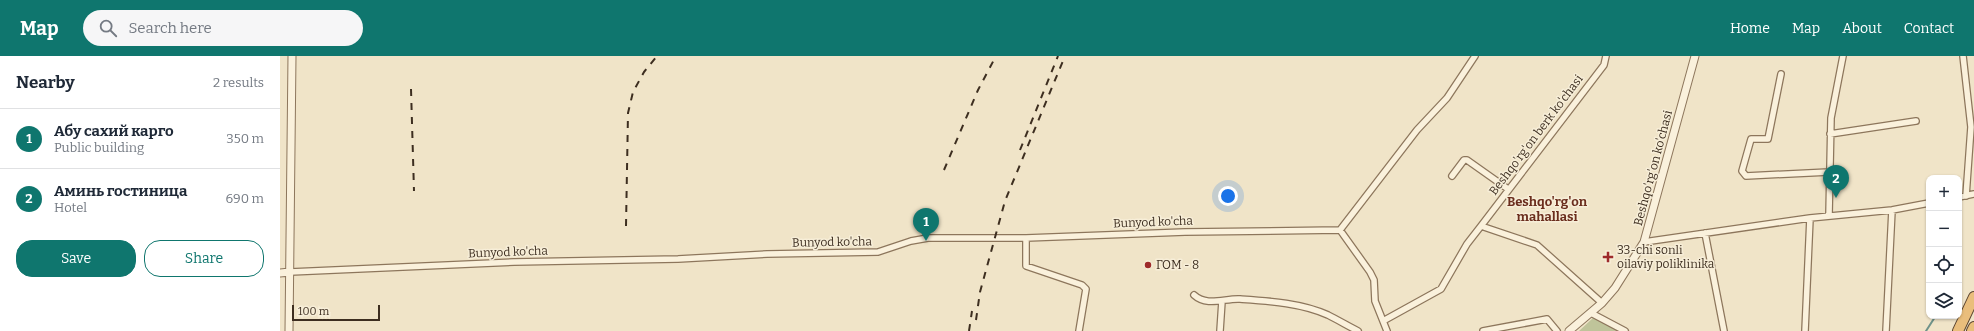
<!DOCTYPE html>
<meta charset="utf-8">
<style>
:root{--surface:#fff;--page:#f6f6f7;--text:#1f2937;--muted:#747a83;--line:#e0e1e3;--accent:#0f766e}
body{margin:0;font-family:Bitter,serif;background:var(--page);color:var(--text)}
.controls{position:absolute;right:12px;bottom:12px;display:grid;overflow:hidden;border-radius:8px;box-shadow:0 1px 3px #0004}
.controls button{width:36px;height:36px;display:grid;place-items:center;padding:0;border:0;border-bottom:1px solid var(--line);background:var(--surface);color:var(--text);font:20px sans-serif}
.scale{position:absolute;left:12px;bottom:10px;width:88px;box-sizing:border-box;padding-left:4px;border:2px solid #3d2e20;border-top:0;font-size:11px;line-height:14px;white-space:nowrap;color:#3d2e20;-webkit-text-stroke:3px #f7eed8;paint-order:stroke}
.you{position:absolute;left:948px;top:140px;width:14px;height:14px;margin:-10px;border:3px solid #fff;border-radius:50%;background:#1a73e8;box-shadow:0 0 0 6px #1a73e833}
.badge{display:grid;place-items:center;width:26px;height:26px;border-radius:50%;background:var(--accent);color:#fff;font-size:13px;font-weight:700}
.pin{position:absolute;translate:-50% -33px;filter:drop-shadow(0 1px 2px #0008)}
.pin::after{content:'';position:absolute;top:21px;width:14px;height:12px;background:inherit;clip-path:polygon(0 0,100% 0,50% 100%)}
.list{margin:0;padding:0;list-style:none}
h2{display:flex;justify-content:space-between;align-items:center;height:52px;margin:0;padding:0 16px;font-size:17px}
h2 small{font-size:13px;font-weight:400;color:var(--muted)}
.list li{display:grid;grid-template-columns:26px 1fr auto;gap:12px;align-items:center;box-sizing:border-box;height:60px;padding:0 16px;border-top:1px solid var(--line)}
.list b{display:block;font-size:15px;white-space:nowrap}
.list p{margin:0;font-size:13px;white-space:nowrap;color:var(--muted)}
.list em{font-size:13px;font-style:normal;color:var(--muted)}
.actions{display:flex;gap:8px;padding:12px 16px}
.actions a{flex:1;padding:9px 0;border:1px solid var(--accent);border-radius:16px;text-align:center;font-size:14px;color:var(--accent)}
.actions .main{background:var(--accent);color:#fff}
.icon{flex:none;width:22px;height:22px;fill:none;stroke:currentColor;stroke-width:2;stroke-linecap:round;stroke-linejoin:round}
.map{position:relative;flex:none;width:1694px;height:275px;overflow:hidden}
header{display:flex;align-items:center;gap:24px;box-sizing:border-box;height:56px;padding:0 20px;background:var(--accent);color:#fff}
header strong{font-size:19px}
nav{display:flex;gap:22px;margin-inline-start:auto;font-size:14px}
.search{width:280px;height:36px;background:var(--page);display:flex;align-items:center;gap:10px;box-sizing:border-box;padding:0 14px;border-radius:22px;color:var(--muted);font-size:15px}
main{display:flex}
aside{flex:1;background:var(--surface)}
.map>svg:first-child{display:block}
</style>
<header>
<strong>Map</strong>
<div class="search"><svg class="icon" aria-label="search" viewBox="0 0 24 24"><circle cx="10" cy="10" r="6"/><path d="M15 15l6 6"/></svg>Search here</div>
<nav><a>Home</a><a>Map</a><a>About</a><a>Contact</a></nav>
</header>
<main>
<aside>
<h2>Nearby<small>2 results</small></h2>
<ul class="list">
<li><span class="badge">1</span><div><b>Абу сахий карго</b><p>Public building</p></div><em>350 m</em></li>
<li><span class="badge">2</span><div><b>Аминь гостиница</b><p>Hotel</p></div><em>690 m</em></li>
</ul>
<div class="actions"><a class="main">Save</a><a>Share</a></div>
</aside>
<div class="map">
<svg width="1694" height="275" viewBox="0 0 1694 275">
<rect width="100%" height="100%" fill="#f0e4c8"/>
<path fill="#bfc49a" d="M 1314,261 L 1338,275 L 1299,275 Z"/>
<g fill="none" stroke-linecap="round" stroke-linejoin="round">
<path stroke="#6f938a" stroke-width="2" d="M 1646,275 L 1655,261 L 1658,260"/>
<defs>
<path id="minor" d="M 1683,0 L 1691,71 L 1686,140
M 1501,18 L 1488,83 L 1471,83 L 1462,115 L 1466,120 L 1549,116
M 1550,78 L 1636,65
M 1172,120 L 1184,104 L 1187,104 L 1228,133
M 1679,141 L 1694,138
M 1549,159 L 1551,62 L 1563,0
M 1201,170 L 1257,189 L 1322,247
M 1060,174 L 1137,74 L 1167,42 L 1195,0
M 1425,177 L 1444,275
M 746,182 L 746,210 L 802,229 L 806,233 L 799,275
M 1364,186 L 1530,162 L 1612,154 L 1649,147
M 10,216 L 234,206 L 398,203 L 487,198 L 598,196 L 631,185 L 648,182 L 746,182 L 905,176 L 1060,174 L 1090,216 L 1094,224 L 1095,245 L 1107,275
M 914,239 C 927,251 945,242 960,243 C 989,245 1022,247 1048,259 C 1058,264 1068,270 1078,275
M 1311,257 L 1345,275
M 1103,265 L 1161,233 L 1187,188 L 1201,170 L 1324,9 L 1326,0
M 940,275 L 942,245
M 1203,275 L 1267,263 L 1277,275
M 1525,275 L 1530,162
M 1606,275 L 1612,154"/>
<path id="tertiary" d="M 0,217 L 10,216
M 9,275 L 12,0
M 1289,275 L 1322,247 L 1335,232 L 1364,186 L 1415,0"/>
<path id="trunk" d="M 1678,275 L 1694,241
M 1692,275 L 1694,271"/>
</defs>
<use href="#minor" stroke="#8d765c" stroke-width="8"/>
<use href="#tertiary" stroke="#8d765c" stroke-width="9"/>
<use href="#trunk" stroke="#5b4430" stroke-width="12"/>
<use href="#minor" stroke="#faf1dc" stroke-width="5.5"/>
<use href="#tertiary" stroke="#faf1dc" stroke-width="7"/>
<use href="#trunk" stroke="#eabe7c" stroke-width="10"/>
<path stroke="#3d2e20" stroke-width="2" stroke-dasharray="7 7" stroke-linecap="butt" d="M 131,33 L 134,135
M 740,94 L 778,0
M 664,114 L 698,34 L 716,0
M 346,170 L 348,57 L 353,36 L 364,16 L 377,0
M 696,264 L 700,236 L 725,145 L 785,0
M 689,275 L 692,255"/>
</g>
<g fill="#9e2a2b" stroke="#f7eed8" stroke-width="1.5">
<path d="M1326 195h4v4h4v4h-4v4h-4v-4h-4v-4h4z"/>
<circle cx="868" cy="209" r="4"/>
</g>
<g text-anchor="middle" stroke-width="3" stroke-linejoin="round" paint-order="stroke">
<g font-size="12" fill="#3d2e20" stroke="#f7eed8">
<text transform="translate(1256 79) rotate(-53)" y="4">Beshqo'rg'on berk ko'chasi</text>
<text transform="translate(1373 112) rotate(-75)" y="4">Beshqo'rg'on ko'chasi</text>
<text transform="translate(873 166) rotate(-2)" y="4">Bunyod ko'cha</text>
<text transform="translate(552 186) rotate(-1)" y="4">Bunyod ko'cha</text>
<text transform="translate(228 196) rotate(-2)" y="4">Bunyod ko'cha</text>
</g>
<g font-size="12" fill="#3d2e20" stroke="#f7eed8" text-anchor="start">
<text x="1337" y="198">33-chi sonli<tspan x="1337" dy="14">oilaviy poliklinika</tspan></text>
<text x="876" y="213">ГОМ - 8</text>
</g>
<g font-size="13" font-weight="bold" fill="#6b2e1e" stroke="#f7eed8">
<text x="1267" y="150">Beshqo'rg'on<tspan x="1267" dy="15">mahallasi</tspan></text>
</g>
</g>
</svg>
<div class="controls">
<button>+</button>
<button>−</button>
<button><svg class="icon" aria-label="locate" viewBox="0 0 24 24"><circle cx="12" cy="12" r="6"/><path d="M12 2v4M12 18v4M2 12h4M18 12h4"/></svg></button>
<button><svg class="icon" aria-label="layers" viewBox="0 0 24 24"><path d="M12 4l9 5-9 5-9-5zM3 14l9 5 9-5"/></svg></button>
</div>
<div class="scale">100 m</div>
<div class="you"></div>
<div class="pin badge" style="left:646px;top:185px">1</div>
<div class="pin badge" style="left:1556px;top:142px">2</div>
</div>
</main>
